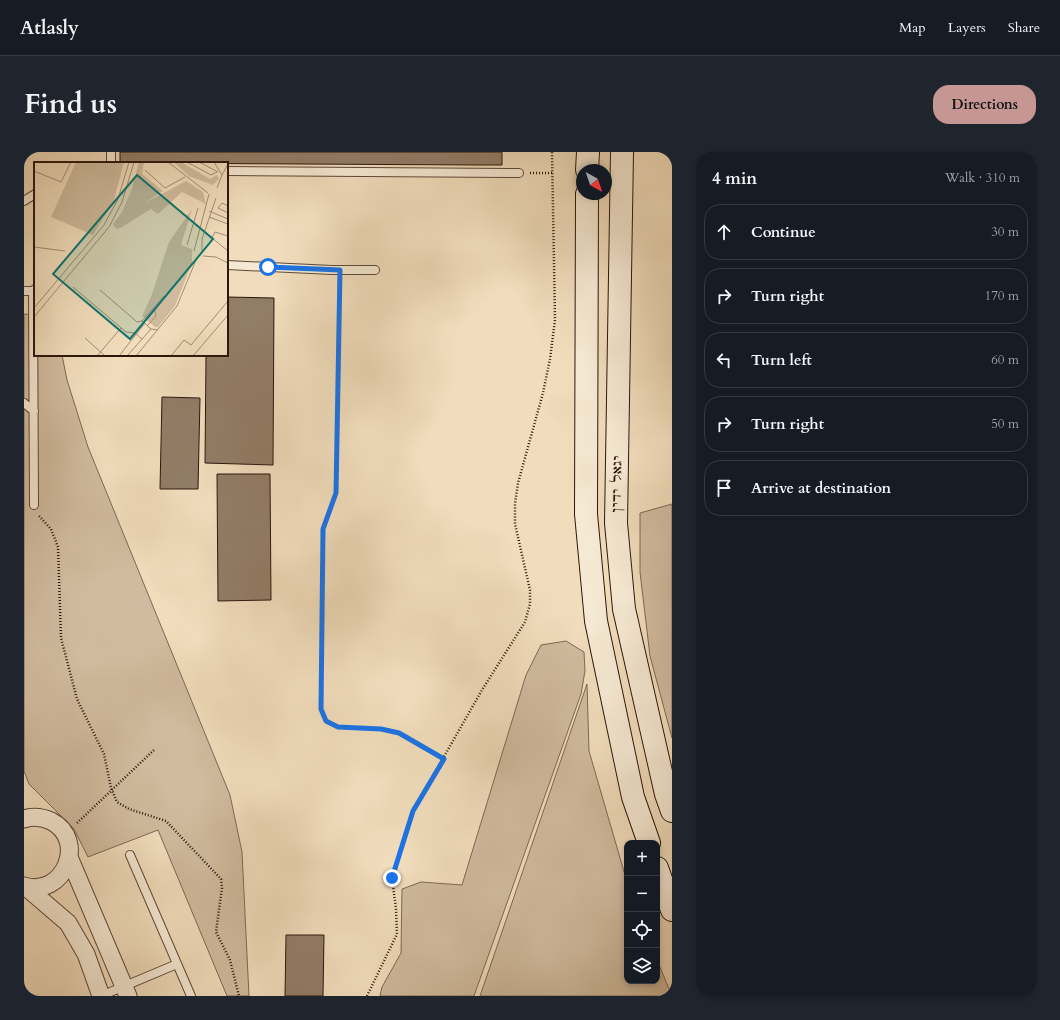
<!DOCTYPE html>
<meta charset="utf-8">
<style>
:root{--surface:#171b24;--page:#20242c;--text:#f1f3f6;--muted:#9ea1a6;--line:#363941;--accent:#c59692}
body{margin:0;font-family:Cardo,"Frank Ruhl Libre",serif;background:var(--page);color:var(--text)}
.controls{position:absolute;right:12px;bottom:12px;display:grid;overflow:hidden;border-radius:8px;box-shadow:0 2px 6px #0003}
.controls button{width:36px;height:36px;display:grid;place-items:center;padding:0;border:0;border-bottom:1px solid var(--line);background:var(--surface);color:var(--text);font:20px sans-serif}
.compass{position:absolute;left:552px;top:12px;width:36px;height:36px;border-radius:50%;background:var(--surface);box-shadow:0 2px 6px #0003;rotate:140deg}
.stop{position:absolute;width:12px;height:12px;margin:-9px;border:3px solid #1a73e8;border-radius:50%;background:#fff}
.stop.end{background:#1a73e8;border-color:#fff;box-shadow:0 1px 4px #0008}
.list{margin:0;padding:0;list-style:none}
h2{display:flex;justify-content:space-between;align-items:center;height:52px;margin:0;padding:0 16px;font-size:17px}
h2 small{font-size:13px;font-weight:400;color:var(--muted)}
.list li{display:grid;grid-template-columns:26px 1fr auto;gap:12px;align-items:center;box-sizing:border-box;height:56px;margin:0 8px 8px;padding:0 8px;border:1px solid var(--line);border-radius:16px}
.list b{display:block;font-size:15px;white-space:nowrap}
.list em{font-size:13px;font-style:normal;color:var(--muted)}
.icon{flex:none;width:22px;height:22px;fill:none;stroke:currentColor;stroke-width:2;stroke-linecap:round;stroke-linejoin:round}
.map{position:relative;flex:none;width:648px;height:844px;overflow:hidden;border-radius:16px}
header{display:flex;align-items:center;gap:24px;box-sizing:border-box;height:56px;padding:0 20px;background:var(--surface);border-bottom:1px solid var(--line)}
header strong{font-size:19px}
nav{display:flex;gap:22px;margin-inline-start:auto;font-size:14px}
.intro{display:flex;align-items:center;justify-content:space-between;box-sizing:border-box;height:96px;padding:0 24px}
h1{margin:0;font-size:28px}
.button{padding:10px 18px;border-radius:16px;background:var(--accent);color:#111;font-size:14px;font-weight:700}
main{display:flex;gap:24px;padding:0 24px}
aside{flex:1;background:var(--surface);border-radius:16px;box-shadow:0 2px 6px #0003}
.map>svg:first-child{display:block}
</style>
<header>
<strong>Atlasly</strong>
<nav><a>Map</a><a>Layers</a><a>Share</a></nav>
</header>
<div class="intro"><h1>Find us</h1><a class="button">Directions</a></div>
<main>
<div class="map">
<svg width="648" height="844" viewBox="0 0 648 844">
<rect width="100%" height="100%" fill="#f1ddbc"/>
<filter id="stains"><feTurbulence type="fractalNoise" baseFrequency=".005" numOctaves="4"/><feColorMatrix values="0 0 0 0 .2 0 0 0 0 .09 0 0 0 0 .02 0 0 0 .5 -.17"/></filter>
<radialGradient id="worn" r=".72"><stop offset=".6" stop-color="#630" stop-opacity="0"/><stop offset="1" stop-color="#630" stop-opacity=".3"/></radialGradient>
<path fill="#d0bb9e" stroke="#7e6854" d="M 0,162 L 11,163 L 11,203 L 38,203 L 43,228 L 64,295 L 206,643 L 218,700 L 225,844 L 203,844 L 134,678 L 64,705 L 50,677 L 5,632 L 0,619 Z
M 648,352 L 648,586 L 626,504 L 616,420 L 616,361 Z
M 542,489 L 560,500 L 561,519 L 557,542 L 450,844 L 356,844 L 358,835 L 377,801 L 378,737 L 397,730 L 438,733 L 502,523 L 517,493 Z
M 563,532 L 565,599 L 603,730 L 603,829 L 633,829 L 633,808 L 648,844 L 456,844 Z"/>
<path fill="#927d67" stroke="#2c160b" d="M 96,0 L 478,0 L 478,13 L 455,13 L 96,11 Z
M 203,145 L 250,146 L 249,313 L 181,311 L 182,203 L 203,203 Z
M 138,245 L 176,246 L 174,337 L 136,337 Z
M 193,322 L 246,322 L 247,448 L 194,449 Z
M 262,783 L 300,783 L 299,844 L 261,844 Z"/>
<g fill="none" stroke-linecap="round" stroke-linejoin="round">
<defs>
<path id="lane" d="M 87,11 L 87,0
M 203,19 L 495,21
M 0,49 L 11,42
M 203,113 L 308,118 L 351,118
M 0,139 L 9,139 L 11,137
M 9,139 L 10,353
M 0,251 L 10,259
M 106,703 L 167,844
M 77,844 L 153,812"/>
<path id="street" d="M 0,667 C 9,664 18,665 27,669 C 64,688 40,746 0,734
M 45,705 L 104,844
M 2,735 L 44,771 L 62,802 L 77,844"/>
<path id="secondary" d="M 598,0 L 592,371 L 600,457 L 642,642 L 648,659
M 563,18 L 564,0
M 563,42 L 562,362 L 572,469 L 609,645 L 625,691
M 633,716 L 648,758"/>
</defs>
<use href="#lane" stroke="#5d4837" stroke-width="10"/>
<use href="#street" stroke="#5d4837" stroke-width="19"/>
<use href="#secondary" stroke="#2c160b" stroke-width="24"/>
<path stroke="#2c160b" stroke-width="2.5" stroke-dasharray="1 2" stroke-linecap="butt" d="M 506,21 L 528,21
M 315,129 L 312,341 L 299,377 L 297,557 L 303,569 L 314,575 L 357,577 L 375,581 L 419,607
M 15,364 L 27,377 L 34,395 L 37,486 L 53,547 L 80,602 L 87,636 L 93,650 L 105,657 L 142,669 L 197,727 L 198,736 L 192,780 L 206,808 L 215,844
M 53,671 L 131,597
M 343,844 L 373,782 L 372,757 L 368,726 L 389,659 L 458,538 L 501,470 L 506,452 L 506,438 L 491,372 L 491,352 L 494,331 L 519,241 L 526,207 L 531,168 L 528,0"/>
<use href="#lane" stroke="#f6e9d3" stroke-width="8"/>
<use href="#street" stroke="#f6e9d3" stroke-width="17"/>
<use href="#secondary" stroke="#f6e9d3" stroke-width="22"/>
</g>
<g fill="none" stroke-linecap="round" stroke-linejoin="round">
<path stroke="#1a73e8" stroke-width="5" d="M 244,115 L 316,118 L 312,341 L 299,377 L 297,557 L 302,569 L 314,575 L 357,577 L 375,581 L 420,607 L 389,659 L 368,726"/>
</g>
<g text-anchor="middle" stroke-width="4" stroke-linejoin="round" paint-order="stroke">
<g font-size="13" fill="#2c160b" stroke="#f6e9d3">
<text transform="translate(592 332) rotate(-89)" y="5">יגאל ידין</text>
</g>
</g>
<g transform="translate(10 10)">
<rect width="194" height="194" fill="#f1ddbc"/>
<path d="M 42,0 L 90,0 L 80,38 L 59,73 L 17,55 ZM 105,0 L 110,0 L 108,12 L 129,29 L 109,42 L 152,19 L 169,30 L 172,42 L 148,30 L 124,52 L 117,47 L 88,65 L 84,67 L 80,65 L 79,62 L 88,50 L 98,27 ZM 140,0 L 147,0 L 176,17 L 183,13 L 185,17 L 179,23 L 155,14 ZM 158,47 L 147,83 L 158,87 L 158,101 L 141,144 L 124,165 L 121,165 L 108,154 L 117,135 L 135,80 Z" fill="#d0bb9e"/>
<path fill="none" stroke="#a28d75" stroke-width="1" d="M 134,0 L 174,31M 153,0 L 177,13 L 183,10M 165,0 L 184,10M 180,0 L 188,13 L 183,26M 111,8 L 131,26 L 151,15M 0,9 L 27,20 L 37,0M 188,13 L 194,2M 194,44 L 188,41 L 184,46 L 194,51M 175,49 L 194,57M 175,55 L 194,62M 194,74 L 181,70 L 178,76 L 194,89M 153,83 L 164,46M 0,85 L 31,89M 160,89 L 175,32M 168,90 L 168,77 L 182,36M 169,94 L 182,95 L 194,101M 39,125 L 92,170 L 101,171 L 108,177M 66,128 L 103,160 L 108,159 L 117,167M 0,146 L 70,63 L 84,37 L 95,0M 0,155 L 75,65 L 88,40 L 100,0M 108,159 L 130,134M 113,164 L 122,154 L 120,145M 51,176 L 71,194M 63,194 L 87,166M 85,194 L 111,161M 93,194 L 117,167 L 124,168M 102,194 L 143,144 L 162,98M 137,194 L 150,178 L 157,183 L 194,139M 159,194 L 194,153"/>
<path fill="#0f766e" fill-opacity="0.15" stroke="#0f766e" stroke-width="2" d="M 103,13 L 179,77 L 96,177 L 19,112 Z"/>
<rect width="194" height="194" fill="none" stroke="#2c160b" stroke-width="2"/>
</g>
<rect width="100%" height="100%" filter="url(#stains)"/>
<rect width="100%" height="100%" fill="url(#worn)"/>
</svg>
<div class="controls">
<button>+</button>
<button>−</button>
<button><svg class="icon" aria-label="locate" viewBox="0 0 24 24"><circle cx="12" cy="12" r="6"/><path d="M12 2v4M12 18v4M2 12h4M18 12h4"/></svg></button>
<button><svg class="icon" aria-label="layers" viewBox="0 0 24 24"><path d="M12 4l9 5-9 5-9-5zM3 14l9 5 9-5"/></svg></button>
</div>
<svg class="compass" viewBox="-18 -18 36 36"><path d="M0-13l5 13h-10z" fill="#e53935"/><path d="M0 13l5-13h-10z" fill="#9ea1a6"/></svg>
<div class="stop" style="left:244px;top:115px"></div>
<div class="stop end" style="left:368px;top:726px"></div>
</div>
<aside>
<h2>4 min<small>Walk · 310 m</small></h2>
<ul class="list">
<li><svg class="icon" aria-label="ahead" viewBox="0 0 24 24"><path d="M12 20V5M6 11l6-6 6 6"/></svg><div><b>Continue</b></div><em>30 m</em></li>
<li><svg class="icon" aria-label="right" viewBox="0 0 24 24"><path d="M7 20v-9h11M14 6l5 5-5 5"/></svg><div><b>Turn right</b></div><em>170 m</em></li>
<li><svg class="icon" aria-label="left" viewBox="0 0 24 24"><path d="M17 20v-9H6M10 6l-5 5 5 5"/></svg><div><b>Turn left</b></div><em>60 m</em></li>
<li><svg class="icon" aria-label="right" viewBox="0 0 24 24"><path d="M7 20v-9h11M14 6l5 5-5 5"/></svg><div><b>Turn right</b></div><em>50 m</em></li>
<li><svg class="icon" aria-label="arrive" viewBox="0 0 24 24"><path d="M6 21V4h12l-3 4 3 4H6"/></svg><div><b>Arrive at destination</b></div></li>
</ul>
</aside>
</main>
